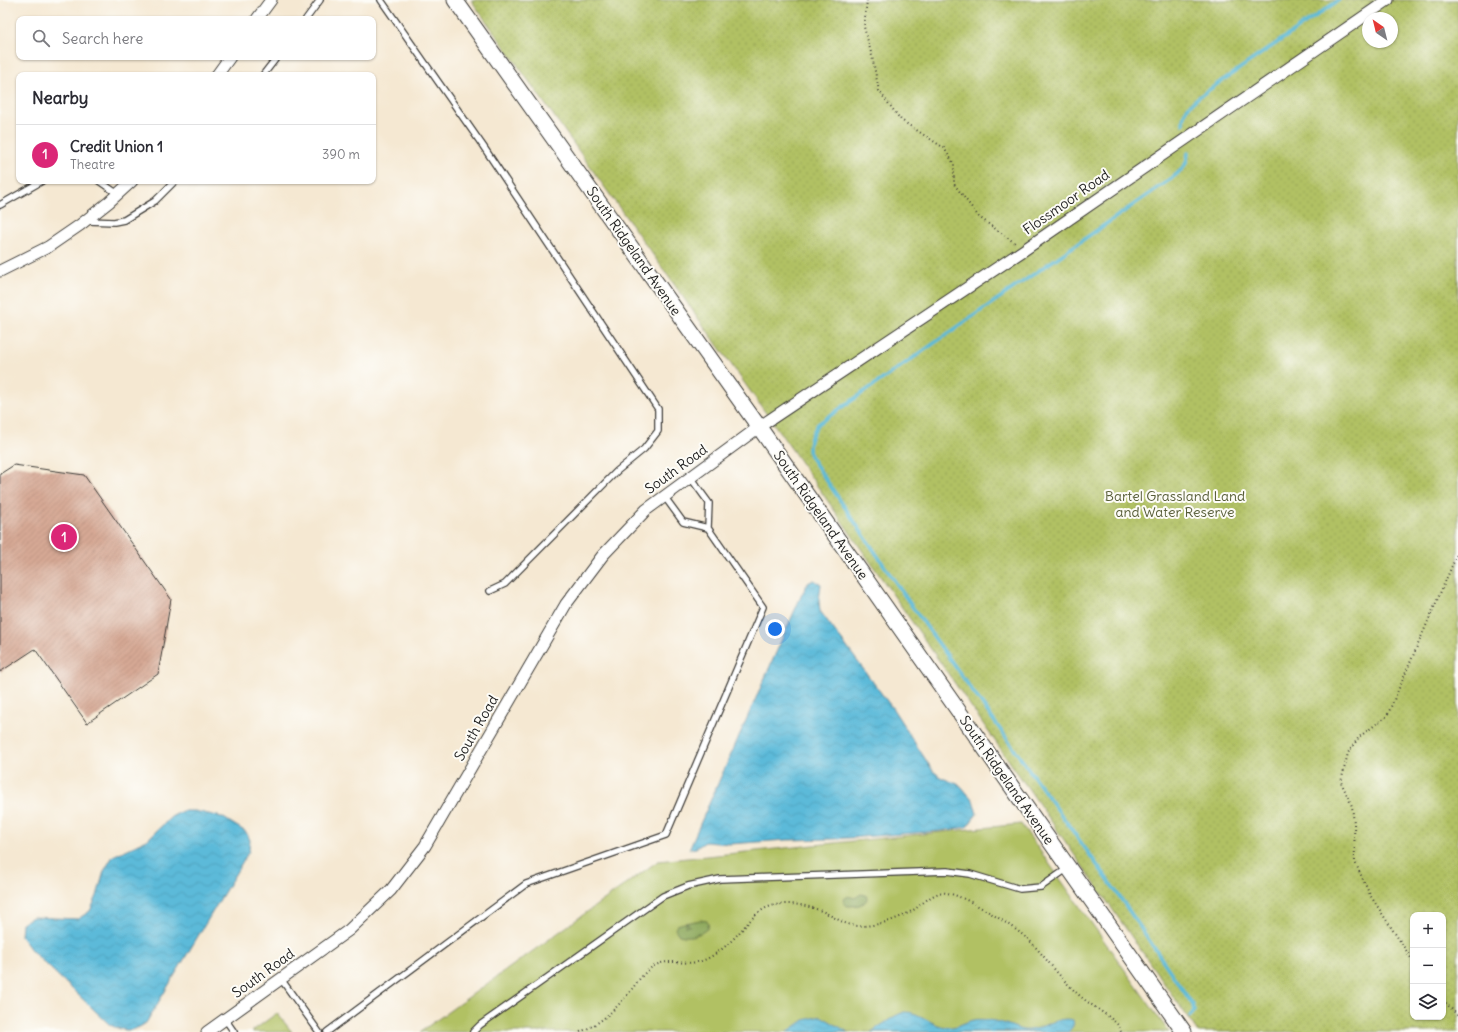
<!DOCTYPE html>
<meta charset="utf-8">
<style>
:root{--surface:#fff;--page:#f7f7f7;--text:#2b2b33;--muted:#7c7c81;--line:#e1e1e2;--accent:#db2777}
body{margin:0;font-family:Delius,sans-serif;background:var(--page);color:var(--text)}
.controls{position:absolute;right:12px;bottom:12px;display:grid;overflow:hidden;border-radius:8px;box-shadow:0 1px 3px #0004}
.controls button{width:36px;height:36px;display:grid;place-items:center;padding:0;border:0;border-bottom:1px solid var(--line);background:var(--surface);color:var(--text);font:20px sans-serif}
.compass{position:absolute;left:1362px;top:12px;width:36px;height:36px;border-radius:50%;background:var(--surface);box-shadow:0 1px 3px #0004;rotate:325deg}
.you{position:absolute;left:775px;top:629px;width:14px;height:14px;margin:-10px;border:3px solid #fff;border-radius:50%;background:#1a73e8;box-shadow:0 0 0 6px #1a73e833}
.badge{display:grid;place-items:center;width:26px;height:26px;border-radius:50%;background:var(--accent);color:#fff;font-size:13px;font-weight:700}
.pin{position:absolute;translate:-50% -50%;border:2px solid #fff;box-shadow:0 1px 4px #0006}
.list{margin:0;padding:0;list-style:none}
h2{display:flex;justify-content:space-between;align-items:center;height:52px;margin:0;padding:0 16px;font-size:17px}
h2 small{font-size:13px;font-weight:400;color:var(--muted)}
.list li{display:grid;grid-template-columns:26px 1fr auto;gap:12px;align-items:center;box-sizing:border-box;height:60px;padding:0 16px;border-top:1px solid var(--line)}
.list b{display:block;font-size:15px;white-space:nowrap}
.list p{margin:0;font-size:13px;white-space:nowrap;color:var(--muted)}
.list em{font-size:13px;font-style:normal;color:var(--muted)}
.icon{flex:none;width:22px;height:22px;fill:none;stroke:currentColor;stroke-width:2;stroke-linecap:round;stroke-linejoin:round}
.map{position:relative;flex:none;width:1458px;height:1032px;overflow:hidden}
.search{position:absolute;background:var(--surface);box-shadow:0 1px 3px #0004;left:16px;top:16px;width:360px;height:44px;display:flex;align-items:center;gap:10px;box-sizing:border-box;padding:0 14px;border-radius:8px;color:var(--muted);font-size:15px}
.panel{position:absolute;background:var(--surface);box-shadow:0 1px 3px #0004;left:16px;top:72px;width:360px;height:112px;border-radius:8px}
.map>svg:first-child{display:block}
</style>
<div class="map">
<svg width="1458" height="1032" viewBox="0 0 1458 1032">
<defs>
<pattern id="forest-firs" width="22" height="20" patternUnits="userSpaceOnUse"><rect width="22" height="20" fill="#8ca75a"/><path d="M5 1l3.5 6h-7zM16 11l3.5 6h-7z" fill="#72874a"/></pattern>
<pattern id="park-dots" width="8" height="8" patternUnits="userSpaceOnUse"><rect width="8" height="8" fill="#b1c164"/><path d="M2 2h.1M6 6h.1" fill="none" stroke="#98a556" stroke-width="1.8" stroke-linecap="round"/></pattern>
<pattern id="water-waves" width="16" height="10" patternUnits="userSpaceOnUse"><rect width="16" height="10" fill="#5bbad9"/><path d="M0 5q4-4 8 0t8 0" fill="none" stroke="#4f9fba"/></pattern>
<pattern id="building-hatch" width="6" height="6" patternUnits="userSpaceOnUse"><rect width="6" height="6" fill="#d6a894"/><path d="M-1 1l2-2M0 6l6-6M5 7l2-2" fill="none" stroke="#b7907f"/></pattern>
</defs>
<rect width="100%" height="100%" fill="#fdfcf7"/>
<filter id="ink" filterUnits="userSpaceOnUse"><feTurbulence type="fractalNoise" baseFrequency=".025" numOctaves="2"/><feDisplacementMap in="SourceGraphic" scale="8" xChannelSelector="R" yChannelSelector="G"/><feConvolveMatrix kernelMatrix="1 2 1 2 8 2 1 2 1" color-interpolation-filters="sRGB"/></filter>
<filter id="wash" filterUnits="userSpaceOnUse"><feTurbulence type="fractalNoise" baseFrequency=".012" numOctaves="4" result="noise"/><feDisplacementMap in="SourceGraphic" scale="16" xChannelSelector="R" yChannelSelector="G"/><feGaussianBlur stdDeviation="0.9" result="paint"/><feColorMatrix in="noise" values="0 0 0 0 0 0 0 0 0 0 0 0 0 0 0 0 0 1.4 0 .05"/><feComposite in="paint" operator="in"/></filter>
<g filter="url(#wash)">
<rect width="100%" height="100%" fill="#f5e8d2"/>
<path fill="#b1c164" stroke="#666e40" d="M 1021,824 L 1169,1032 L 420,1032 L 658,861 Z
M 277,1013 L 292,1032 L 251,1032 Z"/>
<path fill="url(#forest-firs)" stroke="#54623b" d="M 861,894 L 866,895 L 867,899 C 864,906 854,906 847,906 L 844,904 L 844,899 C 848,895 850,897 855,898 Z
M 701,920 L 707,921 L 709,927 C 701,935 690,938 679,935 L 675,929 L 677,925 L 684,923 Z"/>
<path fill="url(#park-dots)" stroke="#666e40" fill-rule="evenodd" d="M 471,0 L 1458,0 L 1458,1032 L 1198,1032 L 788,444 ZM 1368,18 L 1392,18 L 1392,42 L 1368,42 ZM 1413,915 L 1443,915 L 1443,1017 L 1413,1017 Z"/>
<path fill="url(#water-waves)" stroke="#3c6b7a" d="M 814,580 L 821,584 L 819,601 L 820,611 L 893,709 L 933,771 L 942,778 L 960,785 L 973,800 L 977,814 L 967,827 L 939,831 L 835,839 L 786,840 L 730,844 L 705,842 L 696,848 L 689,849 L 802,594 L 808,583 Z
M 182,811 L 195,811 L 222,817 L 246,832 L 250,840 L 249,851 L 146,1023 C 132,1032 126,1032 110,1025 L 31,950 L 21,936 L 22,923 L 33,917 L 78,919 L 90,911 L 97,896 L 104,871 L 113,856 L 147,840 L 171,817 Z
M 904,1012 C 920,1011 931,1026 947,1027 C 957,1028 964,1022 973,1020 C 982,1018 997,1021 1006,1024 C 1012,1026 1018,1029 1023,1030 C 1040,1032 1056,1015 1073,1020 C 1075,1025 1072,1028 1068,1032 L 871,1032 L 895,1016 Z
M 821,1016 L 848,1032 L 787,1032 L 804,1020 Z"/>
<g fill="none" stroke-linecap="round" stroke-linejoin="round">
<path stroke="#5bbad9" stroke-width="3.5" d="M 1183,124 C 1183,109 1189,105 1200,96 L 1339,0
M 1188,153 C 1187,166 1182,170 1172,178 L 818,424 C 811,435 807,443 810,456 L 911,605 L 1115,890 L 1193,1005 L 1194,1011 L 1190,1016"/>
</g>
<g id="blocks">
<path fill="url(#building-hatch)" d="M 14,465 L 84,475 L 171,599 L 158,674 L 87,723 L 35,649 L 0,672 L 0,474 Z"/>
</g>
</g>
<g filter="url(#ink)">
<use href="#blocks" fill-opacity="0" stroke="#3d3b37" stroke-width="1"/>
<g fill="none" stroke-linecap="round" stroke-linejoin="round">
<defs>
<path id="lane" d="M 381,0 L 483,146 L 658,409 L 658,431 L 644,449 L 617,471 L 505,584 L 490,591
M 306,19 L 320,0
M 263,75 L 277,57
M 99,181 L 118,194
M 0,205 L 42,181
M 88,221 L 114,222 L 124,220 L 155,201 L 175,181
M 664,496 L 683,522 L 708,528 L 709,503 L 690,477
M 281,979 L 319,1032
M 225,1019 L 234,1032
M 327,1032 L 526,884 L 666,835 L 763,607 L 708,528
M 473,1032 L 480,1025 L 663,896 L 688,886 L 720,879 L 947,871 L 970,874 L 1020,889 L 1041,887 L 1068,868"/>
<path id="street" d="M 257,19 L 271,0
M 217,75 L 230,57
M 0,271 L 48,247 L 80,225 L 109,202 L 132,181
M 207,1032 L 349,930 L 391,890 L 425,846 L 566,604 L 603,555 L 646,510 L 759,427 L 1024,250 L 1388,0"/>
<path id="secondary" d="M 455,0 L 759,427 L 1184,1032"/>
</defs>
<use href="#lane" stroke="#3d3b37" stroke-width="8"/>
<use href="#street" stroke="#3d3b37" stroke-width="13"/>
<use href="#secondary" stroke="#3d3b37" stroke-width="17"/>
<path stroke="#3d3b37" stroke-width="2" stroke-dasharray="1 3" stroke-linecap="butt" d="M 867,0 L 864,27 L 872,56 L 879,91 L 901,120 L 944,148 L 954,164 L 954,184 L 979,217 L 1015,243
M 1413,961 L 1370,895 L 1355,862 L 1354,823 L 1352,806 L 1341,782 L 1348,753 L 1359,737 L 1387,716 L 1458,552
M 1443,1000 L 1458,1016
M 580,1032 C 602,1023 617,1008 632,989 C 638,981 645,971 654,966 C 669,957 688,967 704,960 C 716,955 729,944 737,935 C 754,917 760,904 787,904 C 800,904 812,907 824,912 C 836,918 846,926 860,926 C 879,926 899,919 915,909 C 922,904 930,896 939,893 C 956,888 1016,928 1029,940 C 1046,958 1061,979 1079,995 C 1090,1005 1104,1012 1115,1022 L 1119,1026 L 1121,1032"/>
<use href="#lane" stroke="#fff" stroke-width="5.5"/>
<use href="#street" stroke="#fff" stroke-width="11"/>
<use href="#secondary" stroke="#fff" stroke-width="15"/>
</g>
</g>
<g text-anchor="middle" stroke-width="4" stroke-linejoin="round" paint-order="stroke">
<g font-size="14" fill="#1c1c1c" stroke="#fdfcf7">
<text transform="translate(1066 202) rotate(-35)" y="5">Flossmoor Road</text>
<text transform="translate(634 251) rotate(55)" y="5">South Ridgeland Avenue</text>
<text transform="translate(676 469) rotate(-36)" y="5">South Road</text>
<text transform="translate(821 515) rotate(55)" y="5">South Ridgeland Avenue</text>
<text transform="translate(476 728) rotate(-60)" y="5">South Road</text>
<text transform="translate(1007 780) rotate(55)" y="5">South Ridgeland Avenue</text>
<text transform="translate(263 973) rotate(-36)" y="5">South Road</text>
</g>
<g font-size="14" fill="#585e39" stroke="#fdfcf7">
<text x="1175" y="501">Bartel Grassland Land<tspan x="1175" dy="16">and Water Reserve</tspan></text>
</g>
</g>
</svg>
<div class="controls">
<button>+</button>
<button>−</button>
<button><svg class="icon" aria-label="layers" viewBox="0 0 24 24"><path d="M12 4l9 5-9 5-9-5zM3 14l9 5 9-5"/></svg></button>
</div>
<svg class="compass" viewBox="-18 -18 36 36"><path d="M0-13l5 13h-10z" fill="#e53935"/><path d="M0 13l5-13h-10z" fill="#7c7c81"/></svg>
<div class="you"></div>
<div class="pin badge" style="left:64px;top:537px">1</div>
<div class="search"><svg class="icon" aria-label="search" viewBox="0 0 24 24"><circle cx="10" cy="10" r="6"/><path d="M15 15l6 6"/></svg>Search here</div>
<section class="panel">
<h2>Nearby<small></small></h2>
<ul class="list">
<li><span class="badge">1</span><div><b>Credit Union 1</b><p>Theatre</p></div><em>390 m</em></li>
</ul>
</section>
</div>
